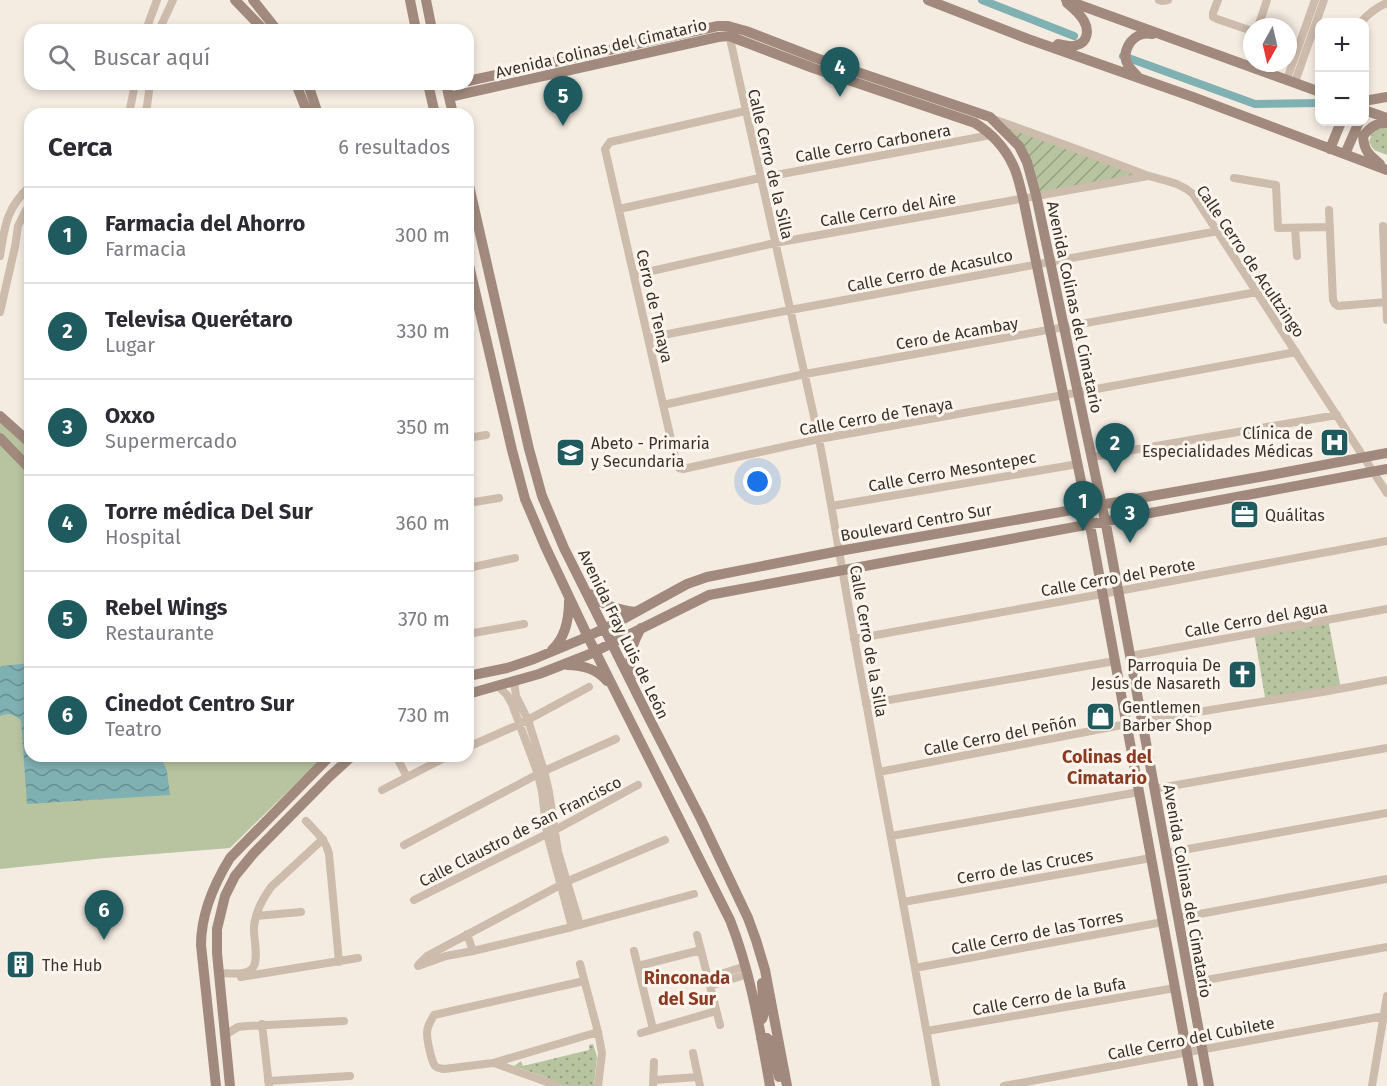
<!DOCTYPE html>
<html lang="es">
<meta charset="utf-8">
<style>
:root{--surface:#fff;--page:#f2f2f3;--text:#2b2b33;--muted:#7c7c81;--line:#e1e1e2;--accent:#1f5a5e}
body{margin:0;font-family:"Fira Sans",sans-serif;background:var(--page);color:var(--text)}
.controls{position:absolute;right:18px;top:18px;display:grid;overflow:hidden;border-radius:12px;box-shadow:0 3px 9px #0003}
.controls button{width:54px;height:54px;display:grid;place-items:center;padding:0;border:0;border-bottom:2px solid var(--line);background:var(--surface);color:var(--text);font:30px sans-serif}
.compass{position:absolute;left:1243px;top:18px;width:54px;height:54px;border-radius:50%;background:var(--surface);box-shadow:0 3px 9px #0003;rotate:188deg}
.you{position:absolute;left:758px;top:482px;width:21px;height:21px;margin:-15px;border:4px solid #fff;border-radius:50%;background:#1a73e8;box-shadow:0 0 0 9px #1a73e833}
.badge{display:grid;place-items:center;width:39px;height:39px;border-radius:50%;background:var(--accent);color:#fff;font-size:20px;font-weight:700}
.pin{position:absolute;translate:-50% -50px;filter:drop-shadow(0 2px 3px #0008)}
.pin::after{content:'';position:absolute;top:32px;width:21px;height:18px;background:inherit;clip-path:polygon(0 0,100% 0,50% 100%)}
.list{margin:0;padding:0;list-style:none}
h2{display:flex;justify-content:space-between;align-items:center;height:78px;margin:0;padding:0 24px;font-size:26px}
h2 small{font-size:20px;font-weight:400;color:var(--muted)}
.list li{display:grid;grid-template-columns:39px 1fr auto;gap:18px;align-items:center;box-sizing:border-box;height:96px;padding:0 24px;border-top:2px solid var(--line)}
.list b{display:block;font-size:22px;white-space:nowrap}
.list p{margin:0;font-size:20px;white-space:nowrap;color:var(--muted)}
.list em{font-size:20px;font-style:normal;color:var(--muted)}
.icon{flex:none;width:33px;height:33px;fill:none;stroke:currentColor;stroke-width:2;stroke-linecap:round;stroke-linejoin:round}
.map{position:relative;flex:none;width:1387px;height:1086px;overflow:hidden}
.search{position:absolute;background:var(--surface);box-shadow:0 3px 9px #0003;left:24px;top:24px;width:450px;height:66px;display:flex;align-items:center;gap:15px;box-sizing:border-box;padding:0 21px;border-radius:18px;color:var(--muted);font-size:22px}
.panel{position:absolute;background:var(--surface);box-shadow:0 3px 9px #0003;left:24px;top:108px;width:450px;height:654px;border-radius:18px}
.map>svg:first-child{display:block}
</style>
<div class="map">
<svg width="1387" height="1086" viewBox="0 0 1387 1086">
<defs>
<pattern id="park-dots" width="8" height="8" patternUnits="userSpaceOnUse" patternTransform="scale(1.5)"><rect width="8" height="8" fill="#b8c4a0"/><path d="M2 2h.1M6 6h.1" fill="none" stroke="#97a083" stroke-width="1.8" stroke-linecap="round"/></pattern>
<pattern id="garden-furrows" width="10" height="10" patternUnits="userSpaceOnUse" patternTransform="scale(1.5)"><rect width="10" height="10" fill="#b8c4a0"/><path d="M-1 1l2-2M0 10L10 0M9 11l2-2" fill="none" stroke="#97a083"/></pattern>
<pattern id="water-waves" width="16" height="10" patternUnits="userSpaceOnUse" patternTransform="scale(1.5)"><rect width="16" height="10" fill="#7fb0b2"/><path d="M0 5q4-4 8 0t8 0" fill="none" stroke="#699091"/></pattern>
</defs>
<rect width="100%" height="100%" fill="#f4ebe1"/>
<path fill="#b8c4a0" d="M 0,416 L 30,443 L 30,756 L 324,756 L 230,848 L 105,858 L 0,869 Z"/>
<path fill="url(#park-dots)" d="M 1387,127 L 1387,155 L 1374,150 L 1369,142 L 1373,130 Z
M 1328,619 L 1341,689 L 1262,702 L 1265,697 L 1254,633 Z
M 593,1044 L 597,1057 L 594,1086 L 562,1086 L 545,1077 L 514,1066 L 521,1061 L 523,1066 L 589,1050 L 589,1045 Z"/>
<path fill="url(#garden-furrows)" d="M 990,117 L 1149,176 L 1036,195 L 1027,162 Z"/>
<path fill="url(#water-waves)" d="M 30,663 L 30,756 L 160,756 L 167,771 L 170,795 L 27,804 L 21,720 C 13,714 9,712 0,716 L 0,668 L 2,666 Z"/>
<g fill="none" stroke-linecap="round" stroke-linejoin="round">
<path stroke="#7fb0b2" stroke-width="8" d="M 982,0 L 1074,36
M 1123,56 L 1255,104 L 1320,103"/>
<path stroke="#cdbbac" stroke-width="8" d="M 1159,0 L 1162,1 L 1168,0
M 1218,0 L 1213,13 L 1213,17 L 1217,19 L 1252,31
M 1361,22 C 1367,15 1378,6 1387,3
M 1258,27 L 1267,0
M 146,30 L 157,0
M 159,30 L 173,0
M 729,34 L 819,439 C 836,527 849,615 866,702 C 889,830 914,958 936,1086
M 1287,79 L 1315,0
M 1295,82 L 1324,0
M 745,111 L 610,142 L 605,149 L 677,466 L 679,468 L 683,469 L 819,439 L 1064,395 L 1296,352
M 129,114 L 135,84
M 145,114 L 147,106 L 150,84
M 993,119 C 1044,137 1095,155 1146,175 C 1164,181 1178,181 1193,194 L 1387,493
M 1234,178 L 1276,185 L 1278,228 L 1330,227
M 619,209 L 760,178 L 991,135
M 1329,210 L 1333,300 L 1335,304 L 1338,306 L 1387,302
M 1383,226 L 1387,320
M 1295,228 L 1297,256
M 0,256 C 5,225 6,209 30,186
M 634,275 L 775,243 L 1148,176
M 0,312 L 15,247 L 18,226 L 26,210 L 30,206
M 648,338 L 790,310 L 1218,231
M 663,405 L 805,374 L 1257,292
M 468,438 L 486,435
M 1092,457 L 1337,415
M 468,503 L 499,498
M 832,506 L 1078,464
M 468,568 L 515,558
M 468,634 L 524,624
M 854,639 L 1102,594 L 1387,541
M 1130,656 L 1387,609
M 514,681 L 516,696 L 528,720 L 544,771 L 549,792 L 558,852 L 580,925
M 498,686 L 507,695 L 512,704 L 538,774 L 542,792 L 547,834 L 572,927
M 866,704 L 1115,661
M 1142,721 L 1328,691 L 1387,680
M 468,747 L 520,724 L 589,687
M 396,756 L 407,777
M 879,772 L 1127,724
M 1154,789 L 1387,748
M 382,790 L 448,756
M 306,821 C 316,832 326,840 329,854 L 339,962
M 891,836 L 1139,792
M 404,845 L 544,771 L 616,739
M 1166,853 L 1387,813
M 414,900 L 555,830 L 638,785
M 903,902 L 1151,858
M 256,916 L 301,912
M 1178,918 L 1387,879
M 467,934 L 473,951
M 697,935 L 720,1025
M 634,951 L 653,1029
M 419,964 L 427,956 L 568,881 L 665,840
M 580,964 L 598,1032 L 602,1053 L 598,1086
M 418,966 L 446,956 L 473,951 L 572,927 L 694,894
M 638,966 L 701,950
M 915,968 L 1163,922
M 218,973 C 228,973 244,976 252,969 C 260,961 253,937 254,927 C 255,913 263,898 271,887 L 323,839
M 241,977 L 358,958
M 708,978 L 746,966
M 584,981 L 434,1015 C 431,1021 427,1026 427,1033 C 427,1040 431,1060 435,1066 C 438,1069 441,1068 444,1069 L 493,1063 L 598,1032
M 1190,983 L 1387,947
M 710,986 L 748,974
M 262,1024 L 269,1086
M 927,1031 L 1175,988
M 641,1033 L 716,1011
M 225,1035 L 238,1027 L 247,1026 L 344,1021
M 693,1053 L 700,1086
M 494,1063 L 547,1082 L 556,1086
M 654,1080 L 698,1077
M 268,1081 L 350,1076
M 653,1086 L 654,1062
M 1004,1086 L 1384,1016
M 1372,1086 L 1387,996"/>
<path stroke="#a18a7d" stroke-width="10" d="M 235,0 L 264,30
M 253,0 L 277,30
M 410,0 L 416,30
M 426,0 L 432,30
M 928,0 L 1028,39 L 1193,97 L 1387,170
M 1066,0 L 1320,92
M 1058,44 C 1064,45 1071,48 1077,45 C 1088,42 1089,30 1084,21 C 1080,14 1073,8 1067,3
M 1138,77 C 1135,73 1130,69 1128,65 C 1121,53 1130,37 1143,34 C 1146,33 1150,34 1153,34
M 468,81 L 718,26 L 728,26 L 746,31 L 816,58 L 990,117 L 1019,146 L 1027,162 L 1036,195 L 1107,530 L 1209,1086
M 296,84 L 308,114
M 308,84 L 318,114
M 428,84 L 435,114
M 446,84 L 453,114
M 449,97 L 718,37 L 729,36 L 813,68 L 975,123 C 991,133 1005,148 1013,165 C 1018,175 1020,187 1023,198 L 1090,525 L 1193,1086
M 1364,101 L 1387,97
M 1364,110 L 1387,118
M 1330,149 L 1341,122
M 1345,154 L 1359,122
M 1380,164 C 1369,155 1364,151 1363,136 C 1370,128 1376,122 1387,123
M 468,181 L 529,449 L 542,496 L 564,548 L 649,718 L 701,819 L 748,918 L 756,940 L 765,970 L 787,1086
M 468,261 L 512,450 L 525,499 L 545,546 L 588,637 L 730,920 C 751,973 760,1030 770,1086
M 0,416 L 30,443
M 0,438 L 30,469
M 590,594 C 605,606 616,609 635,612
M 552,650 C 566,637 569,619 569,601
M 567,665 C 583,665 597,669 607,681
M 468,676 L 507,668 L 534,659 L 582,639 L 614,624 L 687,584 L 707,577 L 839,551 L 1265,476 L 1387,453
M 632,676 C 628,657 632,644 641,628
M 468,694 L 539,674 L 562,665 L 590,654 L 709,595 L 1387,469
M 758,1021 C 759,1020 761,1020 762,1019 C 766,1014 762,991 762,983
M 761,1038 L 767,1038 L 770,1041 L 779,1077
M 216,1086 L 201,945 C 201,913 214,884 230,858 L 330,756
M 230,1086 L 217,953 L 217,929 L 225,896 L 235,876 L 253,854 L 329,777 L 352,756"/>
</g>
<defs>
<symbol id="hospital-square" viewBox="-11 -11 22 22"><rect x="-9" y="-9" width="18" height="18" rx="4" fill="#1f5a5e" stroke="#fbf5ee"/><path d="M-5-5h3v3.5h4V-5h3V5h-3V1.5h-4V5h-3Z" fill="#fff"/></symbol>
<symbol id="school-square" viewBox="-11 -11 22 22"><rect x="-9" y="-9" width="18" height="18" rx="4" fill="#1f5a5e" stroke="#fbf5ee"/><path d="M0-5L7-2L0 1L-7-2ZM-4 1L0 2.5L4 1V4Q0 6-4 4Z" fill="#fff"/></symbol>
<symbol id="office-square" viewBox="-11 -11 22 22"><rect x="-9" y="-9" width="18" height="18" rx="4" fill="#1f5a5e" stroke="#fbf5ee"/><path d="M-6-3h4V-5.5h4V-3h4V5H-6ZM-1-4.5V-3h2v-1.5ZM-6 0V1H6V0Z" fill="#fff"/></symbol>
<symbol id="church-square" viewBox="-11 -11 22 22"><rect x="-9" y="-9" width="18" height="18" rx="4" fill="#1f5a5e" stroke="#fbf5ee"/><path d="M-1.2-6h2.4v3.5h3.3v2.4h-3.3V6h-2.4V-.1h-3.3v-2.4h3.3Z" fill="#fff"/></symbol>
<symbol id="shop-square" viewBox="-11 -11 22 22"><rect x="-9" y="-9" width="18" height="18" rx="4" fill="#1f5a5e" stroke="#fbf5ee"/><path d="M-5-2.5h2.3a2.7 3.5 0 0 1 5.4 0H5L5.5 6h-11ZM-1.5-2.5h3a1.5 2.3 0 0 0-3 0Z" fill="#fff"/></symbol>
<symbol id="building-square" viewBox="-11 -11 22 22"><rect x="-9" y="-9" width="18" height="18" rx="4" fill="#1f5a5e" stroke="#fbf5ee"/><path d="M-4-6H4V6H1V3H-1V6H-4ZM-2.5-4.3h1.7v1.8h-1.7ZM.8-4.3h1.7v1.8H.8ZM-2.5-1h1.7V.8h-1.7ZM.8-1h1.7V.8H.8Z" fill="#fff"/></symbol>
</defs>
<g fill-rule="evenodd">
<use href="#hospital-square" x="1318" y="426" width="33" height="33"/>
<use href="#school-square" x="554" y="436" width="33" height="33"/>
<use href="#office-square" x="1228" y="498" width="33" height="33"/>
<use href="#church-square" x="1226" y="658" width="33" height="33"/>
<use href="#shop-square" x="1084" y="700" width="33" height="33"/>
<use href="#building-square" x="4" y="948" width="33" height="33"/>
</g>
<g text-anchor="middle" stroke-width="6" stroke-linejoin="round" paint-order="stroke">
<g font-size="16" fill="#3b302b" stroke="#fbf5ee">
<text transform="translate(601 48) rotate(-13)" y="6">Avenida Colinas del Cimatario</text>
<text transform="translate(873 143) rotate(-10)" y="6">Calle Cerro Carbonera</text>
<text transform="translate(771 164) rotate(77)" y="6">Calle Cerro de la Silla</text>
<text transform="translate(888 209) rotate(-10)" y="6">Calle Cerro del Aire</text>
<text transform="translate(1251 261) rotate(56)" y="6">Calle Cerro de Acultzingo</text>
<text transform="translate(930 270) rotate(-11)" y="6">Calle Cerro de Acasulco</text>
<text transform="translate(655 306) rotate(77)" y="6">Cerro de Tenaya</text>
<text transform="translate(1075 307) rotate(78)" y="6">Avenida Colinas del Cimatario</text>
<text transform="translate(957 333) rotate(-10)" y="6">Cero de Acambay</text>
<text transform="translate(876 416) rotate(-10)" y="6">Calle Cerro de Tenaya</text>
<text transform="translate(952 471) rotate(-10)" y="6">Calle Cerro Mesontepec</text>
<text transform="translate(916 522) rotate(-10)" y="6">Boulevard Centro Sur</text>
<text transform="translate(1118 577) rotate(-10)" y="6">Calle Cerro del Perote</text>
<text transform="translate(1256 619) rotate(-10)" y="6">Calle Cerro del Agua</text>
<text transform="translate(624 634) rotate(64)" y="6">Avenida Fray Luis de León</text>
<text transform="translate(869 641) rotate(80)" y="6">Calle Cerro de la Silla</text>
<text transform="translate(1000 735) rotate(-11)" y="6">Calle Cerro del Peñón</text>
<text transform="translate(520 831) rotate(-27)" y="6">Calle Claustro de San Francisco</text>
<text transform="translate(1025 866) rotate(-10)" y="6">Cerro de las Cruces</text>
<text transform="translate(1188 891) rotate(80)" y="6">Avenida Colinas del Cimatario</text>
<text transform="translate(1037 932) rotate(-11)" y="6">Calle Cerro de las Torres</text>
<text transform="translate(1049 996) rotate(-10)" y="6">Calle Cerro de la Bufa</text>
<text transform="translate(1191 1038) rotate(-11)" y="6">Calle Cerro del Cubilete</text>
</g>
<g font-size="16" fill="#3b302b" stroke="#fbf5ee" text-anchor="start">
<text x="1313" y="439" text-anchor="end">Clínica de<tspan x="1313" dy="18">Especialidades Médicas</tspan></text>
<text x="591" y="449">Abeto - Primaria<tspan x="591" dy="18">y Secundaria</tspan></text>
<text x="1265" y="521">Quálitas</text>
<text x="1221" y="671" text-anchor="end">Parroquia De<tspan x="1221" dy="18">Jesús de Nasareth</tspan></text>
<text x="1122" y="713">Gentlemen<tspan x="1122" dy="18">Barber Shop</tspan></text>
<text x="42" y="971">The Hub</text>
</g>
<g font-size="18" font-weight="bold" fill="#8c3b22" stroke="#fbf5ee">
<text x="1107" y="763">Colinas del<tspan x="1107" dy="21">Cimatario</tspan></text>
<text x="687" y="984">Rinconada<tspan x="687" dy="21">del Sur</tspan></text>
</g>
</g>
</svg>
<div class="controls">
<button>+</button>
<button>−</button>
</div>
<svg class="compass" viewBox="-18 -18 36 36"><path d="M0-13l5 13h-10z" fill="#e53935"/><path d="M0 13l5-13h-10z" fill="#7c7c81"/></svg>
<div class="you"></div>
<div class="pin badge" style="left:1083px;top:531px">1</div>
<div class="pin badge" style="left:1115px;top:473px">2</div>
<div class="pin badge" style="left:1130px;top:543px">3</div>
<div class="pin badge" style="left:840px;top:97px">4</div>
<div class="pin badge" style="left:563px;top:126px">5</div>
<div class="pin badge" style="left:104px;top:940px">6</div>
<div class="search"><svg class="icon" aria-label="search" viewBox="0 0 24 24"><circle cx="10" cy="10" r="6"/><path d="M15 15l6 6"/></svg>Buscar aquí</div>
<section class="panel">
<h2>Cerca<small>6 resultados</small></h2>
<ul class="list">
<li><span class="badge">1</span><div><b>Farmacia del Ahorro</b><p>Farmacia</p></div><em>300 m</em></li>
<li><span class="badge">2</span><div><b>Televisa Querétaro</b><p>Lugar</p></div><em>330 m</em></li>
<li><span class="badge">3</span><div><b>Oxxo</b><p>Supermercado</p></div><em>350 m</em></li>
<li><span class="badge">4</span><div><b>Torre médica Del Sur</b><p>Hospital</p></div><em>360 m</em></li>
<li><span class="badge">5</span><div><b>Rebel Wings</b><p>Restaurante</p></div><em>370 m</em></li>
<li><span class="badge">6</span><div><b>Cinedot Centro Sur</b><p>Teatro</p></div><em>730 m</em></li>
</ul>
</section>
</div>
